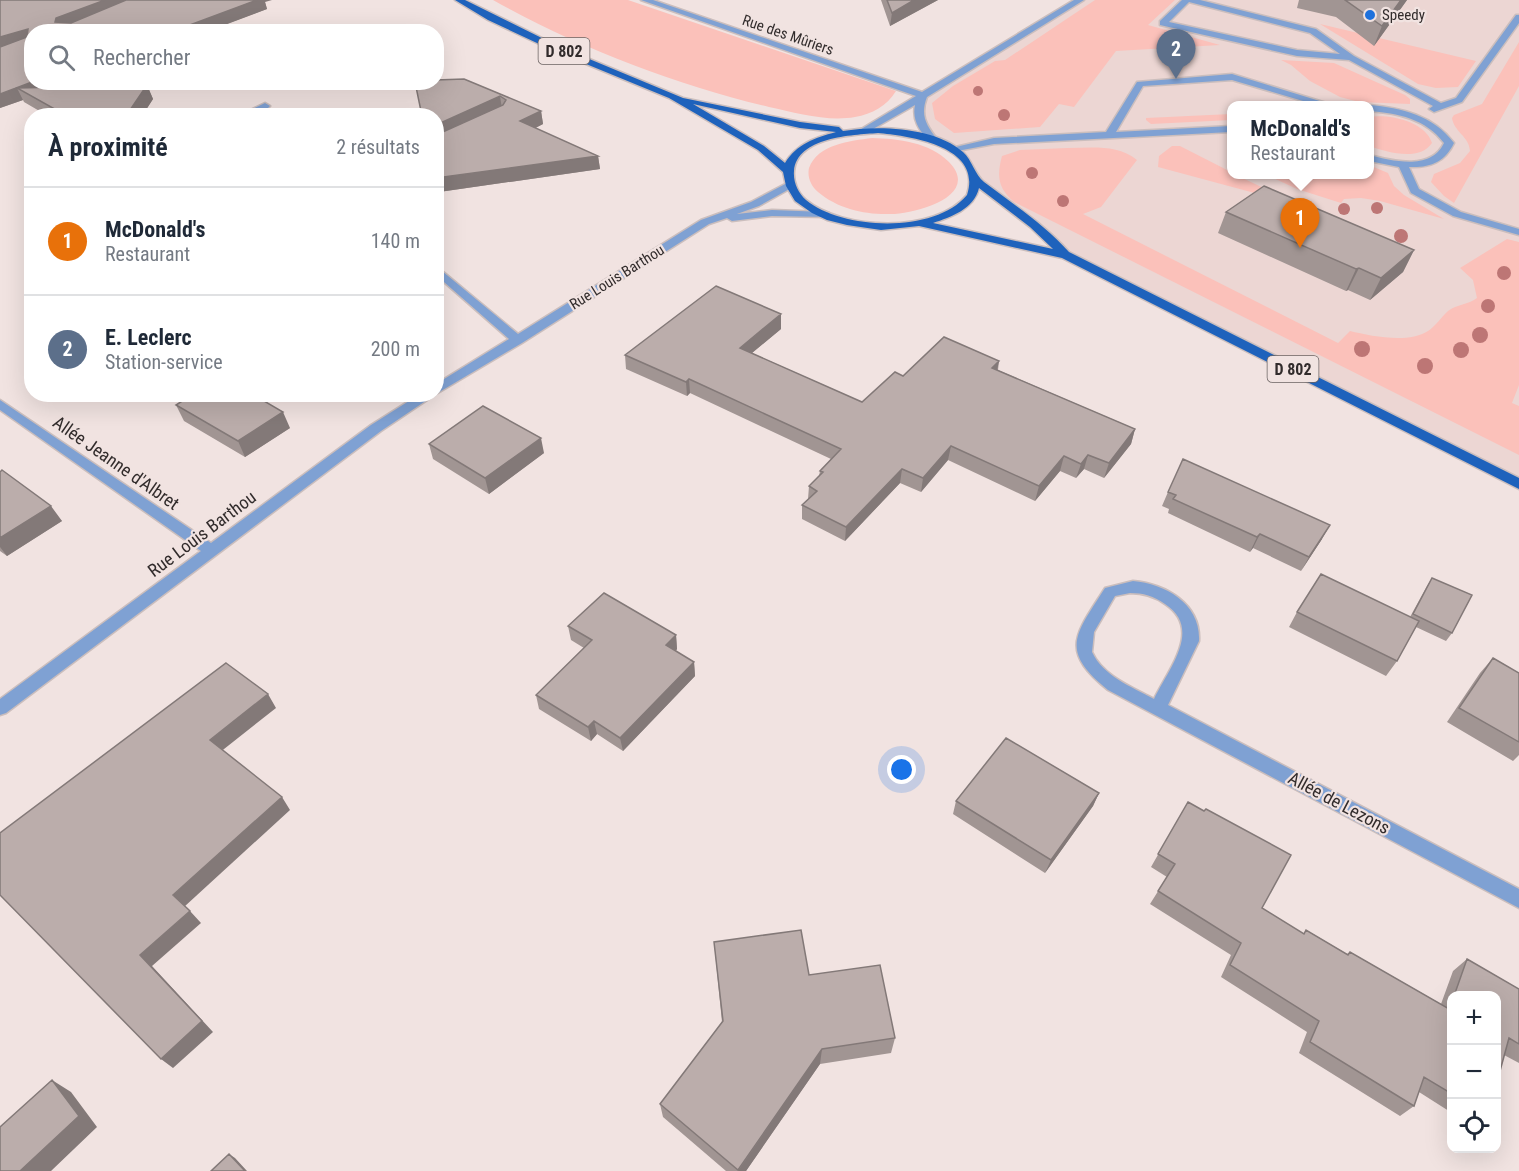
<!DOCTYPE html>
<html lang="fr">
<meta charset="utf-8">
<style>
:root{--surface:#fff;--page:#f2f2f3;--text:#1f2937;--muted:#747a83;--line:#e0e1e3;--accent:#1e71dc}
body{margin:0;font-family:"Roboto Condensed",sans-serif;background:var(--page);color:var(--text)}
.controls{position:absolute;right:18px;bottom:18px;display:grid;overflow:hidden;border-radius:12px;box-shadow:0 6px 24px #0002}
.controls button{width:54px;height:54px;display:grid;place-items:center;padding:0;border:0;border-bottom:2px solid var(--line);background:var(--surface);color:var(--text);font:30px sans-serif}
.you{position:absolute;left:902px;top:770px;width:21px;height:21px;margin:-15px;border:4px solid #fff;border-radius:50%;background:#1a73e8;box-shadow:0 0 0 9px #1a73e833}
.badge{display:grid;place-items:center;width:39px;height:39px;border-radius:50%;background:var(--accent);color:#fff;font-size:20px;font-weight:700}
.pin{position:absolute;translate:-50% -50px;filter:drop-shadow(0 2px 3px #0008)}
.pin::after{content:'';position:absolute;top:32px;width:21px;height:18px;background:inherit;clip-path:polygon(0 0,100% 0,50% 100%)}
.popup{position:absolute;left:1227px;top:101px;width:147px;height:78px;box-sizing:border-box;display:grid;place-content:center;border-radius:12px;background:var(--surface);filter:drop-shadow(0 2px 4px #0005);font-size:20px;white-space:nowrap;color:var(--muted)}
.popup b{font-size:22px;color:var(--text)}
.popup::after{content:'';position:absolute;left:50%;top:100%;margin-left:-12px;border:12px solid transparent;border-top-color:var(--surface)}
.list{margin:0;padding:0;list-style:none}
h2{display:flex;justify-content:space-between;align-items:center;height:78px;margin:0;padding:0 24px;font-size:26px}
h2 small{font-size:20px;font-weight:400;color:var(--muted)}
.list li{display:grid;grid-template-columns:39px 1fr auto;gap:18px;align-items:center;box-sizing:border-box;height:108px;padding:0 24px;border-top:2px solid var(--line)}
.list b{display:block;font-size:22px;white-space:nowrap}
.list p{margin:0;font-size:20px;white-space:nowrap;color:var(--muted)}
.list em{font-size:20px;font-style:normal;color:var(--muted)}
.icon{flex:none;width:33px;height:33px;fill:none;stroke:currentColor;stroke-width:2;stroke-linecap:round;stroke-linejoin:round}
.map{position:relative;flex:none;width:1519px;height:1171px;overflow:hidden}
.search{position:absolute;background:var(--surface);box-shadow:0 6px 24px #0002;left:24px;top:24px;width:420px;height:66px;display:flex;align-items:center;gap:15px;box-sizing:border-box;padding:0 21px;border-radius:24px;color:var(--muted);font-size:22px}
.panel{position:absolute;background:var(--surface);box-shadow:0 6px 24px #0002;left:24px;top:108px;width:420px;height:294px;border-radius:24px}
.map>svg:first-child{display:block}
</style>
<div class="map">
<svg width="1519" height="1171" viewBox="0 0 1519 1171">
<rect width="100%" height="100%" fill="#f1e3e1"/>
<path fill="#ecd6d3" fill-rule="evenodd" d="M 1080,0 L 1519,0 L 1519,484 L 1066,255 L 975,180 L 964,158 L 932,139 L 921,126 L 923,95 ZM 1231,106 L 1369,106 L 1369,174 L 1231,174 Z"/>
<path fill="#fbc1ba" d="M 493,0 L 628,0 L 896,91 C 887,106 872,114 855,117 C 828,122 796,113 769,107 C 674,84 579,48 493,0 Z
M 1095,0 L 1175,0 L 1148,25 L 1220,45 L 1116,51 L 1074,107 L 1059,104 L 1040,127 L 954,133 L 935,119 L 932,103 L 953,86 L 995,61 L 1005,60 Z
M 1320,24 L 1476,61 L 1458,87 L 1436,88 L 1418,84 Z
M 1519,42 L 1519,86 L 1454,203 L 1444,196 L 1431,182 L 1434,174 L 1460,163 L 1470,151 C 1469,136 1454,132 1452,118 L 1454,115 L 1482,104 Z
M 1281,60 L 1334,63 L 1405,95 L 1410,99 L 1410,104 L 1359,102 L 1340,97 L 1310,81 L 1291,65 Z
M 1231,114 L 1231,120 L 1151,124 L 1146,120 L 1146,118 Z
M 1369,117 C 1389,114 1425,121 1432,143 C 1419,162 1387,152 1369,146 Z
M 872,138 C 899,139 929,142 949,162 C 982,196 915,214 891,214 C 866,215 838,209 818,192 C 811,186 807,177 809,168 C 818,144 850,141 872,138 Z
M 1172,146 L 1180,146 L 1231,172 L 1231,174 L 1236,175 L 1270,191 L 1262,195 L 1158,167 L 1159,156 Z
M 1067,148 C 1092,148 1117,144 1137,160 L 1101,207 L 1083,214 L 1338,343 L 1350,331 C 1371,336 1408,344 1428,331 C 1436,326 1441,317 1448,311 C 1457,304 1468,305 1477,298 L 1473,280 L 1460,268 L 1507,239 L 1519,242 L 1519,385 L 1512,403 L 1519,406 L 1519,455 L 1014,202 C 997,187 997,175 1002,156 L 1020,150 Z
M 1369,165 L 1388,173 L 1394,186 L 1404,195 L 1444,219 L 1380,201 L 1361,198 L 1344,199 L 1341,203 L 1297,189 L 1267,175 L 1369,174 Z"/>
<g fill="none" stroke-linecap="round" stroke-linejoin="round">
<defs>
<path id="minor" d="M 641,0 L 653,0 L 922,92 L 1074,0 L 1084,0 L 927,97 C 920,115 926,125 937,139 L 932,142 L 929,141 C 919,130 912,120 915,105 L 866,133 L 858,131 L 916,96 Z
M 1182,0 L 1200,0 L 1316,29 L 1354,56 L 1441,103 L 1456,98 L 1516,15 L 1519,15 L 1519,23 L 1462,102 L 1434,112 L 1429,109 L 1433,106 L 1349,60 L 1297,56 L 1160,25 L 1160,21 ZM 1189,2 L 1310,33 L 1340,54 L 1297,50 L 1169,22 Z
M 1232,74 L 1336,106 L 1320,106 L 1232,80 L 1143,86 L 1116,132 L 1231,126 L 1231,132 L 994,144 L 952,152 L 947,149 L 994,138 L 1106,132 L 1137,82 Z
M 265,103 L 270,106 L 268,108 L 251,116 L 238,116 Z
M 1369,105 C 1402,108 1433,115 1454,143 C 1445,162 1430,168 1409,167 L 1419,189 L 1461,212 L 1519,229 L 1519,235 L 1453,216 L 1411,193 L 1399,167 L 1369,161 L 1369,155 C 1393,161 1431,171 1444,143 C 1426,119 1398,113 1369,111 Z
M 789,182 L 793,183 L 793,187 L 759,206 L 737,214 L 772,210 L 825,212 L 829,213 L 829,217 L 772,216 L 732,221 L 727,218 L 709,224 L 522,343 L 436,394 L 436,384 L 509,339 L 436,275 L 436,266 L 518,334 L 701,220 L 751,202 Z
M 420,394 L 436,394 L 381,431 L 6,713 L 0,715 L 0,699 L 201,551 L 0,410 L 0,400 L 211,543 L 371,425 Z
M 1133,581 C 1166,584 1201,604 1199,641 L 1168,705 L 1519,889 L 1519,908 L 1108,690 C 1058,650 1076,634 1105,588 ZM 1130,593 C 1143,593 1154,596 1165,604 C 1203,629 1169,668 1154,699 C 1132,687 1103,676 1092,652 L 1094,632 L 1115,596 Z"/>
<path id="major" d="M 455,0 L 465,0 L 558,46 L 683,98 L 800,122 L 839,127 L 843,131 C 878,125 935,127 963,152 C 972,160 975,175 984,182 C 1013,204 1045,225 1069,252 L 1519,478 L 1519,489 L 1062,258 L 919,226 L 881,230 L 847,225 L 827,220 L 812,213 L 795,201 L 786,186 L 783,172 L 758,150 L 669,98 L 552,50 L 488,20 ZM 693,104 L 800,128 L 836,132 C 814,138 797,144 785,163 L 764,146 ZM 878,133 C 910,136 983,146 967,195 C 935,234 842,230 806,200 C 798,193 793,182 794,171 C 797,137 852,135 878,133 ZM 979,188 L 1030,227 L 1053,249 L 933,223 C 951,217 974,209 979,188 Z"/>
</defs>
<use href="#minor" stroke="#cbbebd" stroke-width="3"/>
<use href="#major" stroke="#cbbebd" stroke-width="3"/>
<use href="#minor" fill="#7fa1d3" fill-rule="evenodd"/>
<use href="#major" fill="#1e62bc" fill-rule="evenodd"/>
</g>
<g fill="#bd7675">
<circle cx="978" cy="91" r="5"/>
<circle cx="1004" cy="115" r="6"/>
<circle cx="1032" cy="173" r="6"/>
<circle cx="1063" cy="201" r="6"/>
<circle cx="1377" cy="208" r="6"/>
<circle cx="1344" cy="209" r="6"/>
<circle cx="1401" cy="236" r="7"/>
<circle cx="1504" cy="273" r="7"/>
<circle cx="1488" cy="306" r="7"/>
<circle cx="1480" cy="335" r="8"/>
<circle cx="1362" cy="349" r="8"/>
<circle cx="1461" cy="350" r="8"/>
<circle cx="1425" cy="366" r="8"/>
</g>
<path fill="#a19593" d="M 0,0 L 265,2 L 267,9 L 57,87 L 147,85 L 153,99 L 142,116 L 48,116 L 24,102 L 23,100 L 0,108 Z
M 881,0 L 938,0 L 890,26 Z
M 1299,0 L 1407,0 L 1374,46 L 1336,17 L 1297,8 Z
M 464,79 L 541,111 L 543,124 L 535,128 L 598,156 L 600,169 L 439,192 Z
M 1226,212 L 1414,250 L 1403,272 L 1370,300 L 1348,290 L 1346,291 L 1218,233 Z
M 781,329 L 752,353 L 862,402 L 903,376 L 999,361 L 998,370 L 1135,429 L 1131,444 L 1104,478 L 1084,469 L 1076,478 L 1060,471 L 1035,501 L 948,460 L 921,492 L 900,483 L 845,541 L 802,519 L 802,505 L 808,499 L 809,486 L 819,476 L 820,471 L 831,459 L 690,393 L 687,396 L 626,369 L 625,355 Z
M 176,405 L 290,428 L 245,457 L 184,421 Z
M 429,444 L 544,453 L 489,494 L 433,459 Z
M 0,472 L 62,521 L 7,556 L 0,551 Z
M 1168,492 L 1322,539 L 1301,571 L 1253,548 L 1250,552 L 1168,513 L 1169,509 L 1162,506 Z
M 1432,578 L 1452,633 L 1446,641 L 1416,627 L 1397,661 L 1386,676 L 1289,627 L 1297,612 L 1410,617 L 1427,586 Z
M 568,626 L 676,635 L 677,649 L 676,651 L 694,662 L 695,676 L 623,751 L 597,734 L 591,741 L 539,709 L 536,695 L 584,648 L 571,640 Z
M 1493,658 L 1519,673 L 1519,755 L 1513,761 L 1447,722 L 1480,673 Z
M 1099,793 L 1093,806 L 1045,873 L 953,814 L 956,801 Z
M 1188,802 L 1262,908 L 1303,934 L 1306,930 L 1347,954 L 1350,952 L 1441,1004 L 1453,971 L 1467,959 L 1519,989 L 1519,1063 L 1504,1055 L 1497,996 L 1452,996 L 1452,1113 L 1419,1092 L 1414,1106 L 1400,1116 L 1299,1053 L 1307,1032 L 1221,977 L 1231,955 L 1150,904 L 1167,877 L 1151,867 Z
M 714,942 L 809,975 L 895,1038 L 891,1053 L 820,1064 L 746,1171 L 726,1171 L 663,1117 L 660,1104 L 722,1022 Z"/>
<path fill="#837978" d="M 105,0 L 139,0 L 61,30 L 55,22 L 56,18 Z
M 256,0 L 272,0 L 265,2 L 267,9 L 206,32 L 171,32 Z
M 914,0 L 938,0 L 890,26 L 892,13 Z
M 1401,0 L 1407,0 L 1374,46 L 1382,26 Z
M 28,29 L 32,36 L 0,51 L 0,37 Z
M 32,82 L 69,82 L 32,96 L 17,88 L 23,100 L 0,108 L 0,94 Z
M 147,85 L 153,99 L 142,116 L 126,116 Z
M 500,96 L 502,109 L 436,140 L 436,125 Z
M 541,111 L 543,124 L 522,135 L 520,121 Z
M 598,156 L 600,169 L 439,192 L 436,183 L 436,178 Z
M 1414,250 L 1403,272 L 1370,300 L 1381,278 Z
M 1359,268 L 1348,290 L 1346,291 L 1356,269 Z
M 781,314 L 781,329 L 741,362 L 740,348 Z
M 999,361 L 996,375 L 992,368 Z
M 689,379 L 690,393 L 687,396 L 686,382 Z
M 283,412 L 290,428 L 245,457 L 238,441 Z
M 1135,429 L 1131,444 L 1104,478 L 1109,463 Z
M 541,438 L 544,453 L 489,494 L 485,478 Z
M 951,446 L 948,460 L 921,492 L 923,478 Z
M 1088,455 L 1084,469 L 1076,478 L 1081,464 Z
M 1064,456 L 1060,471 L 1035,501 L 1039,486 Z
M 902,469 L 900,483 L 845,541 L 846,527 Z
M 51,506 L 62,521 L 7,556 L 0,547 L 0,538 Z
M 1330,525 L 1322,539 L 1301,571 L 1309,557 Z
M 1260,534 L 1253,548 L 1250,552 L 1257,537 Z
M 676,635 L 677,649 L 667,660 L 666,645 Z
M 694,662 L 695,676 L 623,751 L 620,738 Z
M 268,694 L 276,708 L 219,753 L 210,740 Z
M 594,721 L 597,734 L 591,741 L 588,727 Z
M 1099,793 L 1093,806 L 1045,873 L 1051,860 Z
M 282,797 L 290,810 L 184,907 L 173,895 Z
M 190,911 L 201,923 L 152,966 L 213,1032 L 173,1068 L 161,1059 L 140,955 Z
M 822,1049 L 820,1064 L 746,1171 L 738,1171 Z
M 52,1080 L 71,1092 L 97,1127 L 51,1171 L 20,1171 Z
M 229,1154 L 235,1158 L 247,1171 L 245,1171 Z"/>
<path fill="#bbadab" stroke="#837978" stroke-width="1.5" d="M 0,0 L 105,0 L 56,18 L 55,22 L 71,23 L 126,0 L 257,0 L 171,32 L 32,32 L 32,82 L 0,94 L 0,47 L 27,37 L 28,29 L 0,37 Z
M 887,0 L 914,0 L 892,13 Z
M 1345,0 L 1401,0 L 1382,26 Z
M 464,79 L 541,111 L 520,121 L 598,156 L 436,178 L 436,135 L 503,105 L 506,100 L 500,96 L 436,125 L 436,116 L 422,116 L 415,82 L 436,82 L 436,80 Z
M 147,85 L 126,116 L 67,116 L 17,88 Z
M 1264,186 L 1414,250 L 1381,278 L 1359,268 L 1356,269 L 1226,212 Z
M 716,286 L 781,314 L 740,348 L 862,402 L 895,372 L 903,376 L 944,337 L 999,361 L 992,368 L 1135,429 L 1109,463 L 1088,455 L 1081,464 L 1064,456 L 1039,486 L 951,446 L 923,478 L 902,469 L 846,527 L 802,505 L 817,491 L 809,486 L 823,472 L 820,471 L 841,449 L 689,379 L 686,382 L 625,355 Z
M 193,394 L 252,394 L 283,412 L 238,441 L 176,405 Z
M 483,406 L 541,438 L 485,478 L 429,444 Z
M 1183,459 L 1330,525 L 1309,557 L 1260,534 L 1257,537 L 1173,499 L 1176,495 L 1168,492 Z
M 2,470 L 51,506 L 0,538 L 0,472 Z
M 1321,574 L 1419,621 L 1397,661 L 1297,612 Z
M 1432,578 L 1472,595 L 1452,633 L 1413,614 Z
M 604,593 L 676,635 L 666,645 L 694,662 L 620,738 L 594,721 L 588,727 L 536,695 L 592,640 L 568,626 Z
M 1493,658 L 1519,673 L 1519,742 L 1459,708 Z
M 226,663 L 268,694 L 210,740 L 282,797 L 173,895 L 190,911 L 140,955 L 202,1021 L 161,1059 L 0,895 L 0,833 Z
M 1006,738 L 1099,793 L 1051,860 L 956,801 Z
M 1188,802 L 1204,811 L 1206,809 L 1291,855 L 1262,908 L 1304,934 L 1306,930 L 1348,955 L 1350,952 L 1449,1009 L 1452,1002 L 1452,1094 L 1424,1077 L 1414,1106 L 1310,1042 L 1319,1021 L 1230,965 L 1241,943 L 1158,891 L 1175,864 L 1158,854 Z
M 801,930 L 809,975 L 880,965 L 895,1038 L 822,1049 L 738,1170 L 660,1104 L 723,1021 L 714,942 Z
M 1467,959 L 1519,989 L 1519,1044 L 1509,1038 L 1497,1082 L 1497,996 L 1454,996 Z
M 52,1080 L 79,1116 L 20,1171 L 0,1171 L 0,1127 Z
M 229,1154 L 245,1171 L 211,1171 Z"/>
<circle fill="#1e71dc" stroke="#f1e3e1" stroke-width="2" cx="1370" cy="15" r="6"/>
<g text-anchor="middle" stroke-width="4.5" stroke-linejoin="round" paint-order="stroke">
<g font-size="15" fill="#322c2c" stroke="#f1e3e1" text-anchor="start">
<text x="1382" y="20">Speedy</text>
</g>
<g font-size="15" fill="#322c2c" stroke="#f1e3e1">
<text transform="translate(788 35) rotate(19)" y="5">Rue des Mûriers</text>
<text transform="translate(617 277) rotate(-32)" y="5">Rue Louis Barthou</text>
</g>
<g fill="#f1e3e1" stroke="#6b6362" stroke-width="1.5">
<rect x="538.5" y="38" width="51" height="26" rx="4.5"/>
<rect x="1267.5" y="356" width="51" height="26" rx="4.5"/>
</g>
<g font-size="16" font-weight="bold" fill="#322c2c">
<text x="564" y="57">D 802</text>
<text x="1293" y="375">D 802</text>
</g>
<g font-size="18" fill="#322c2c" stroke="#f1e3e1">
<text transform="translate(116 463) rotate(35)" y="6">Allée Jeanne d'Albret</text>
<text transform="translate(202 534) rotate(-37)" y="6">Rue Louis Barthou</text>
<text transform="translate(1339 803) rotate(28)" y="6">Allée de Lezons</text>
</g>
</g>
</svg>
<div class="controls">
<button>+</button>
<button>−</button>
<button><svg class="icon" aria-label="locate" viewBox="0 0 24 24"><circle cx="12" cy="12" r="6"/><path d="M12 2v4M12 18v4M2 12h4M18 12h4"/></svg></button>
</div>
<div class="you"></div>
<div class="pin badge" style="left:1300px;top:248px;background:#e8710a">1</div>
<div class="popup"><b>McDonald's</b>Restaurant</div>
<div class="pin badge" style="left:1176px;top:79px;background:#5c6f8a">2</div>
<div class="search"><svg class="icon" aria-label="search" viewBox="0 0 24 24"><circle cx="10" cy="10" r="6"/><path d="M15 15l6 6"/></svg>Rechercher</div>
<section class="panel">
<h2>À proximité<small>2 résultats</small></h2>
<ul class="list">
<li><span class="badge" style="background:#e8710a">1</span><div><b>McDonald's</b><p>Restaurant</p></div><em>140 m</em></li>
<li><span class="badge" style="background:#5c6f8a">2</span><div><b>E. Leclerc</b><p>Station-service</p></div><em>200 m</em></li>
</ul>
</section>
</div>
